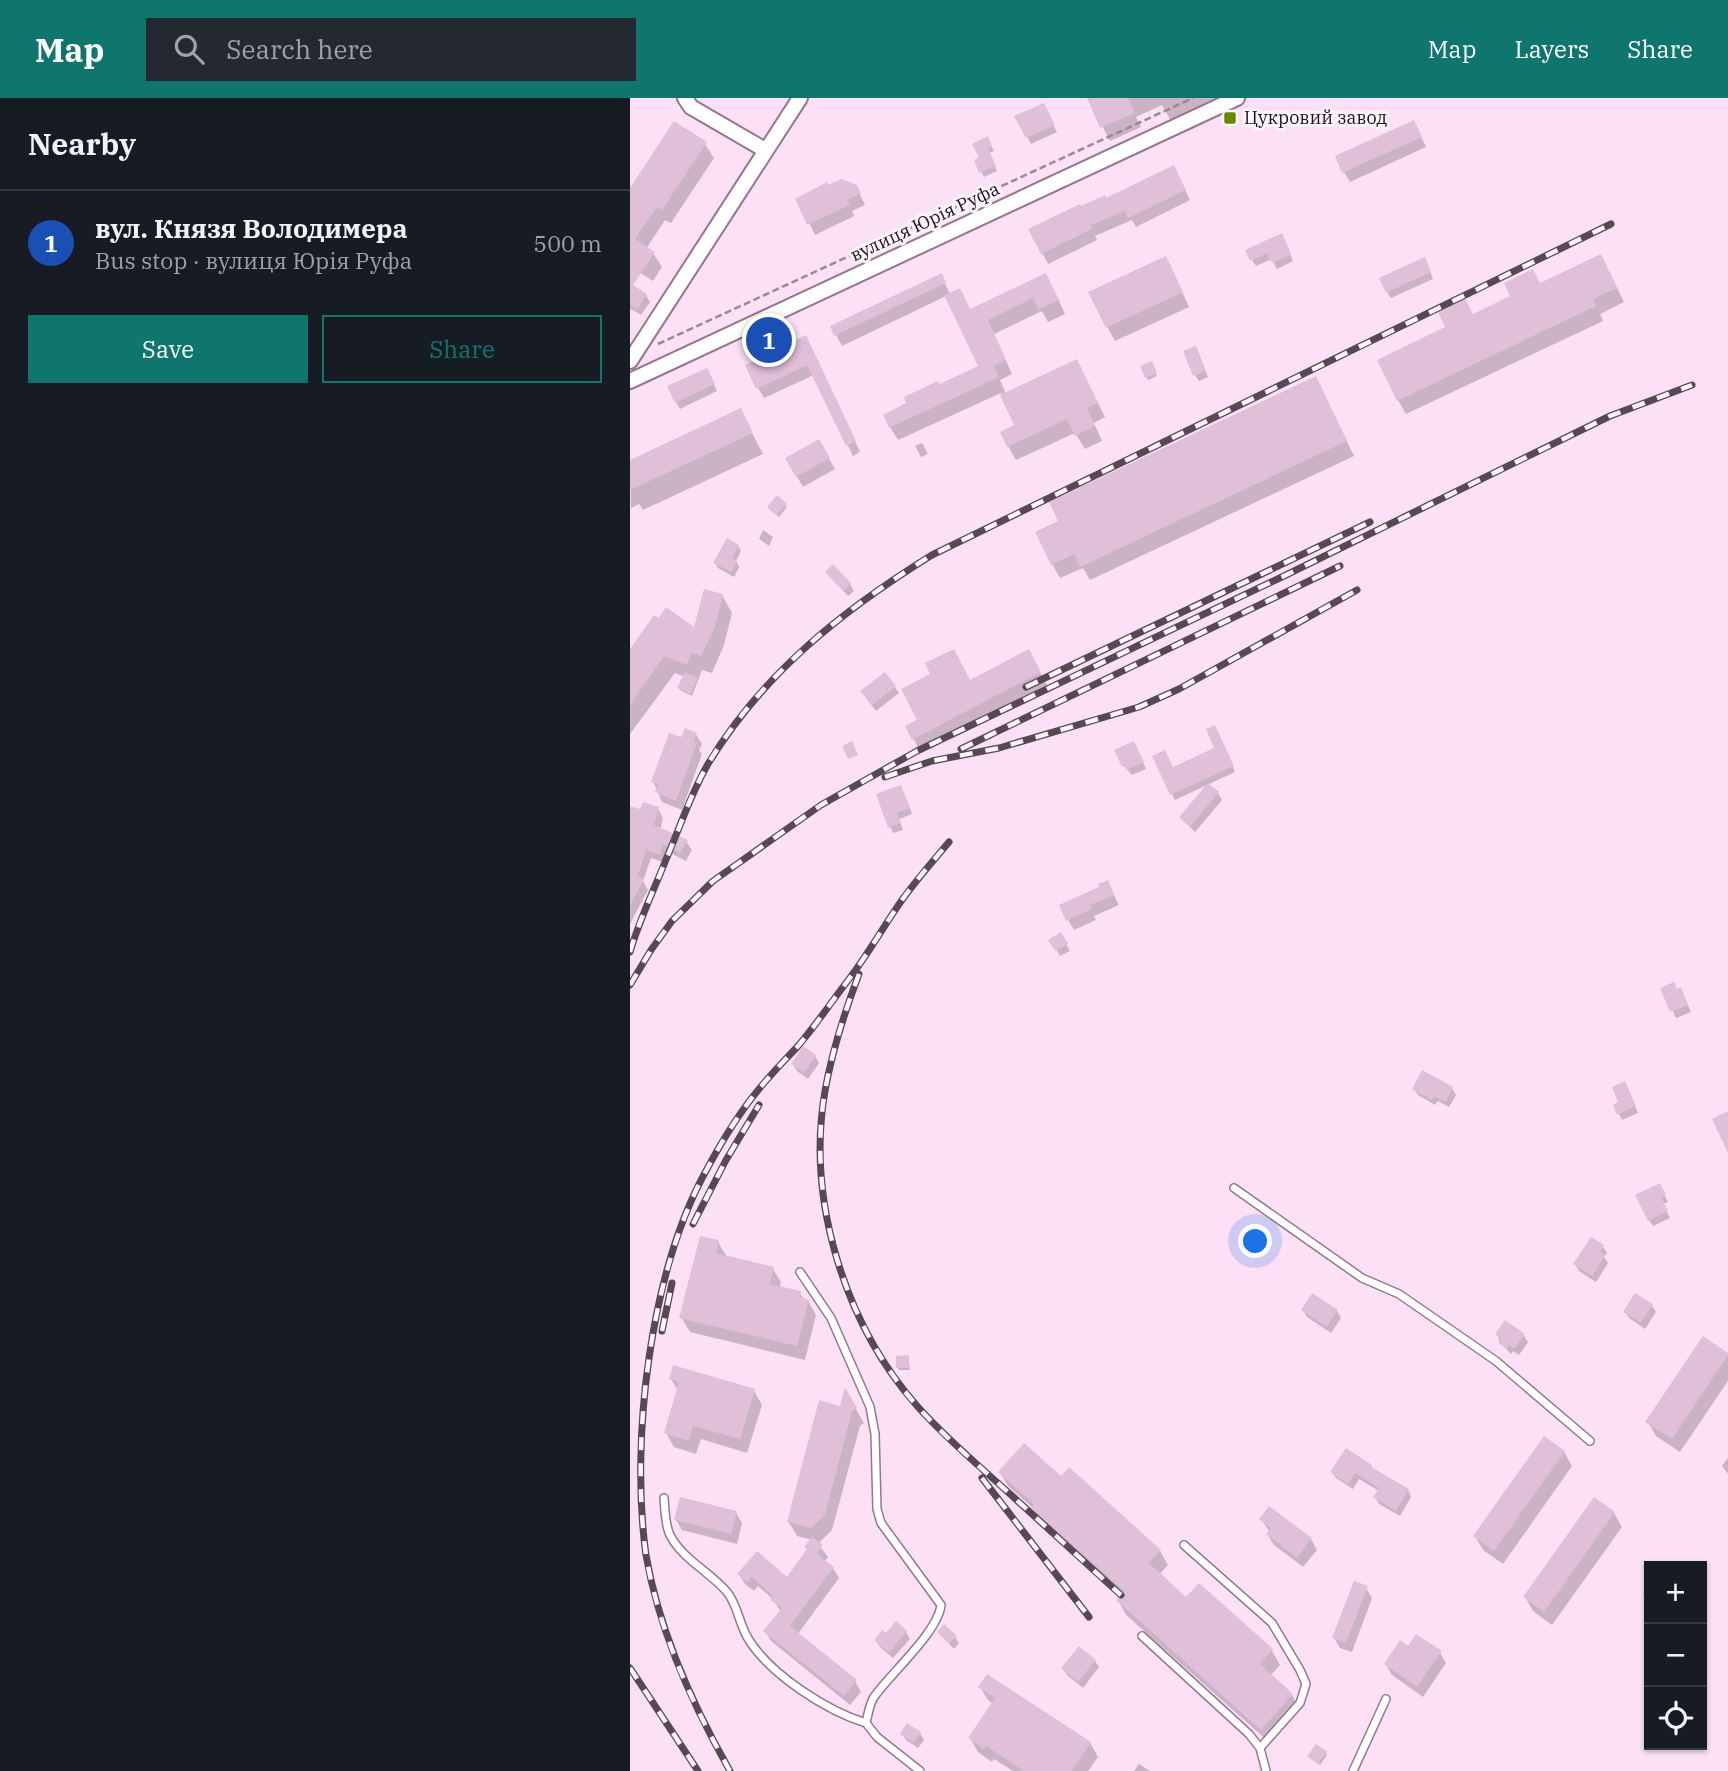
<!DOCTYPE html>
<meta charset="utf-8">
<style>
:root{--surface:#171b24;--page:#242831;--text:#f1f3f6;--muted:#9ea1a6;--line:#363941;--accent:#0f766e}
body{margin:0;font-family:"IBM Plex Serif",serif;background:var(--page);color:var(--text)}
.controls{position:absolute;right:21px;bottom:21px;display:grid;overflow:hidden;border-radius:0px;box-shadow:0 2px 5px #0004}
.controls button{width:63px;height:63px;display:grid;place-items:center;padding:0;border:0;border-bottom:2px solid var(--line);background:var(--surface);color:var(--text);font:35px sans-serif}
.you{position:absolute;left:626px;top:1144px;width:24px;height:24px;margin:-18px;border:5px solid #fff;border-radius:50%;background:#1a73e8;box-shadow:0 0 0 10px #1a73e833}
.badge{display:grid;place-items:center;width:46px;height:46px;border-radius:50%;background:var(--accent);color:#fff;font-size:23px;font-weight:700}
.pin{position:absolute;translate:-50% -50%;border:4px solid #fff;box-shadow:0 2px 7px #0006}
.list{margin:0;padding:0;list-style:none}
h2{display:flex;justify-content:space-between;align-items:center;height:91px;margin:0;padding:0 28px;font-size:30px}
h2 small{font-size:23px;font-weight:400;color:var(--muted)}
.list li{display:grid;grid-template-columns:46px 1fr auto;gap:21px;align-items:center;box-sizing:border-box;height:105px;padding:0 28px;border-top:2px solid var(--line)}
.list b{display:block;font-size:26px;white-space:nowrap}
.list p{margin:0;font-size:23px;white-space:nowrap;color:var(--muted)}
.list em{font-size:23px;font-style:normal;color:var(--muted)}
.actions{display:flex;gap:14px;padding:21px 28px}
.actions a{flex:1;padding:16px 0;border:2px solid var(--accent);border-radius:0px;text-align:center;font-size:24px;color:var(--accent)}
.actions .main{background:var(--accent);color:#fff}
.icon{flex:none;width:38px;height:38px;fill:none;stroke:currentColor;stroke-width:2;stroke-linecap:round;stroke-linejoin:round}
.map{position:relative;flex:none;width:1098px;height:1673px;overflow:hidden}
header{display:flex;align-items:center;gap:42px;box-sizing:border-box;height:98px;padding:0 35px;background:var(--accent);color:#fff}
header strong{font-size:33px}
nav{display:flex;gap:38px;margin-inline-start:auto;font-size:24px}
.search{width:490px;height:63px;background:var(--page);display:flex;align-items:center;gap:18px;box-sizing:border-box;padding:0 24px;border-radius:0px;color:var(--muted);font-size:26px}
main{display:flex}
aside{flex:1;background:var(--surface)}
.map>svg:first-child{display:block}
</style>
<header>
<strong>Map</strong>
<div class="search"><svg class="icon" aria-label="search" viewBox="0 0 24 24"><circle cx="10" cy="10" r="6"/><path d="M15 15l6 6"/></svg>Search here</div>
<nav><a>Map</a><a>Layers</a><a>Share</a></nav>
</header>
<main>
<aside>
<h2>Nearby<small></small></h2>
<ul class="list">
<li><span class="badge" style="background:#1a4fb4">1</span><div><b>вул. Князя Володимера</b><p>Bus stop · вулиця Юрія Руфа</p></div><em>500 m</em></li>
</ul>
<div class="actions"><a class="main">Save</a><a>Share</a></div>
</aside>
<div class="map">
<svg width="1098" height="1673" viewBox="0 0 1098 1673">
<rect width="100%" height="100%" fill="#fce0f5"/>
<path fill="#0003" d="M 458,0 L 595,0 L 542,25 L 532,7 L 506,19 L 511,29 L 480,43 Z
M 413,8 L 427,34 L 401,46 L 387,19 Z
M 789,34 L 796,49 L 720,84 L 714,74 Z
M 357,40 L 364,53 L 359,55 L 367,73 L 354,79 L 346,63 L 352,60 Z
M 75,46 L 84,60 L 41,125 L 35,122 L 16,151 L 23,155 L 32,169 L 23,183 L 0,168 L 0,94 Z
M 549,79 L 560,102 L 506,129 L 502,122 L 465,138 L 467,142 L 418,166 L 400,132 L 450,110 Z
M 197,89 L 226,89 L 235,107 L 222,113 L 224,118 L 185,137 L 168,102 Z
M 655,144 L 663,163 L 647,171 L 642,161 L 626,168 L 622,162 Z
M 798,168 L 803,181 L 761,200 L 757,194 Z
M 979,173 L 994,204 L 970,216 L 973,223 L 776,316 L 768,302 L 843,218 L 911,187 Z
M 543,174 L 559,209 L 485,243 L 477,229 Z
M 311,178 L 320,196 L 340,213 L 423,190 L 435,216 L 418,224 L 412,213 L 364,236 L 382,276 L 370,282 L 376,296 L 447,263 L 475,319 L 464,325 L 472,343 L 455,351 L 445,335 L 386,362 L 378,348 L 386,328 L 371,295 L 268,342 L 260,329 L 309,288 L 350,269 L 316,198 L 212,248 L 202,229 Z
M 0,187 L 16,197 L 20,204 L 11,217 L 1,211 L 0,212 Z
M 181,250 L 230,354 L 223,358 L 184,277 L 134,300 L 128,290 Z
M 569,256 L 578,279 L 569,283 L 565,277 Z
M 522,266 L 527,278 L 518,282 L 512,269 Z
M 80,278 L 87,293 L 50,311 L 46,304 Z
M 686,280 L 724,358 L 460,482 L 453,470 L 430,480 L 422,466 Z
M 110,312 L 133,356 L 13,412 L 9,406 L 1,410 L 0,365 Z
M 189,343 L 205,371 L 173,389 L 157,361 Z
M 292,345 L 298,356 L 291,359 L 285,348 Z
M 155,407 L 157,409 L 149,419 L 140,412 Z
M 133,432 L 143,439 L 139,448 L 129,441 Z
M 108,448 L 111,453 L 106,463 L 109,469 L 104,479 L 88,470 L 85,465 Z
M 197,474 L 220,486 L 224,493 L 218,498 Z
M 92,497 L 102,515 L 94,547 L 82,575 L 72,572 L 62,598 L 51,593 L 49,590 L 55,579 L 45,575 L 0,636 L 0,554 L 65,532 Z
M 406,567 L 418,589 L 291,655 L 277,629 L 340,584 Z
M 265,589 L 269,595 L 246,613 L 236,600 Z
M 588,635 L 605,674 L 545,702 L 524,659 L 542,671 L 587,651 Z
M 66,637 L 72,646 L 69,652 L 72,656 L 52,712 L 32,704 L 23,683 L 52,642 Z
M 507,651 L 516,671 L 502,677 L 494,668 Z
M 274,695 L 282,716 L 269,721 L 273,732 L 263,735 L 248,697 Z
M 588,695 L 592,702 L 565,734 L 551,720 Z
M 0,710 L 12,714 L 28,711 L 33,720 L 30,732 L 56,743 L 62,752 L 56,763 L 38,754 L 35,765 L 21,760 L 13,783 L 18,792 L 0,826 Z
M 477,784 L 489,807 L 464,818 L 466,822 L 444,832 L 438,822 Z
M 431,837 L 440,853 L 430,858 L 421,842 Z
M 1032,891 L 1047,893 L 1054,898 L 1061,914 L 1046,920 Z
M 185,958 L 189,965 L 178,981 L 167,973 L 163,966 Z
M 822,990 L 826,997 L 819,1009 L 808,1003 L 805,1007 L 788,997 L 784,991 Z
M 998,992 L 1008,1015 L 992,1022 L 989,1016 Z
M 1031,1091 L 1038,1104 L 1033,1106 L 1040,1120 L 1023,1128 L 1019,1122 Z
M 88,1144 L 97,1159 L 142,1170 L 151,1184 L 149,1190 L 170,1195 L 174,1202 L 178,1203 L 186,1217 L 175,1262 L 60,1234 L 51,1219 Z
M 973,1149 L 977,1155 L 974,1159 L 978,1165 L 966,1184 L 949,1173 L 945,1166 Z
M 1022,1208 L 1026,1214 L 1015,1231 L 999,1220 L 995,1214 Z
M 673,1212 L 707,1213 L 711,1220 L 701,1235 L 677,1219 Z
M 876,1224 L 894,1238 L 898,1244 L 889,1257 L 883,1253 L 881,1256 L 870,1244 L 867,1236 Z
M 1098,1257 L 1098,1283 L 1050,1354 L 1026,1338 L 1018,1324 Z
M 278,1259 L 280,1272 L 269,1272 L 268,1270 Z
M 41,1281 L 124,1293 L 132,1307 L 117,1355 L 71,1341 L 66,1356 L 44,1349 L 36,1335 L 48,1293 Z
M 216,1294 L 234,1325 L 230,1328 L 202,1432 L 188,1446 L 198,1459 L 194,1464 L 203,1470 L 209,1480 L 167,1537 L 225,1583 L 231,1594 L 220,1607 L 141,1543 L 135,1533 L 151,1514 L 143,1501 L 128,1488 L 124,1493 L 115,1486 L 109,1476 L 157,1481 L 178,1452 L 182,1442 L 167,1438 L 158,1423 L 211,1310 Z
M 934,1354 L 942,1368 L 873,1466 L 853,1452 L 845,1438 Z
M 1098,1360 L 1098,1376 L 1092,1368 Z
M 741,1368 L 743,1372 L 778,1392 L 781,1399 L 770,1418 L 749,1406 L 745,1399 L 749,1393 L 729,1381 L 723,1391 L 706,1380 L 702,1374 Z
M 370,1374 L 431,1380 L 530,1453 L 538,1467 L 529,1477 L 556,1501 L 642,1553 L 650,1567 L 640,1578 L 662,1597 L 670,1612 L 640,1645 L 496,1517 L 488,1502 L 493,1497 L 411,1424 L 403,1410 L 378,1388 Z
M 106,1415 L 112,1425 L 107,1446 L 52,1432 L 46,1422 Z
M 984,1415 L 992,1429 L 922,1527 L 903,1513 L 895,1499 Z
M 631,1421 L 681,1441 L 687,1452 L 673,1469 L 644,1447 L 638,1437 L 640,1434 Z
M 1019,1487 L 1019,1503 L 1013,1496 Z
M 736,1490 L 742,1500 L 722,1554 L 710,1550 L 704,1540 Z
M 276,1534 L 280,1541 L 263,1560 L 250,1549 L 246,1542 Z
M 309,1535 L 325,1539 L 329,1545 L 324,1551 Z
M 778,1550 L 810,1555 L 816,1565 L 793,1599 L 762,1577 L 756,1567 Z
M 465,1563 L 469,1569 L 453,1590 L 437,1577 L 433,1570 Z
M 350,1589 L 460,1645 L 468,1659 L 458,1673 L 383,1673 L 364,1661 L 362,1664 L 348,1654 L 340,1640 L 363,1606 L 358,1602 Z
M 290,1635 L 294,1642 L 288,1650 L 276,1642 L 272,1636 Z
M 695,1654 L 697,1657 L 690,1667 L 679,1658 Z
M 509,1666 L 520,1673 L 504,1673 Z"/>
<path fill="#e0bfd8" d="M 457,0 L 498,0 L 505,15 L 470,30 Z
M 414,5 L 425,27 L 396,40 L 384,18 Z
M 784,22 L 792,39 L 712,75 L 705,58 Z
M 44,23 L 77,44 L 32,112 L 27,109 L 5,141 L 25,154 L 3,187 L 17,196 L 7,212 L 0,207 L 0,90 Z
M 358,38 L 362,48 L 358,50 L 366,68 L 349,75 L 344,62 L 349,59 L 342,46 Z
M 544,67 L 556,92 L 498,120 L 495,113 L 461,127 L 462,131 L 411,156 L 398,131 L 450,106 L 451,108 L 475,97 L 476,100 Z
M 211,81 L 227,87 L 231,96 L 217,102 L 220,107 L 177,127 L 165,101 L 197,84 L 198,87 Z
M 652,135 L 661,156 L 642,165 L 637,155 L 620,163 L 615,152 Z
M 971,156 L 987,190 L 963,201 L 966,208 L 767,303 L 747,262 L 815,229 L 808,214 L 835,201 L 843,216 L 880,198 L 874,185 L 903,171 L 910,185 Z
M 536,158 L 553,194 L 476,230 L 458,194 Z
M 795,159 L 801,174 L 756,195 L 749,180 Z
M 312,175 L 316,185 L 204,238 L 200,228 Z
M 416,175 L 429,202 L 409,212 L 403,200 L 358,222 L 376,262 L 364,268 L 369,279 L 259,330 L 253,317 L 276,305 L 274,299 L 308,283 L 310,286 L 348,268 L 314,197 L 330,190 L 340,211 Z
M 176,237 L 226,343 L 216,348 L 177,267 L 126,291 L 115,267 Z
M 566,248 L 576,273 L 563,278 L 553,253 Z
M 447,261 L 468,305 L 457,310 L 465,328 L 445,338 L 437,321 L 377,349 L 370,334 L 384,327 L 370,297 Z
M 522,263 L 527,275 L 515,280 L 510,268 Z
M 77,270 L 85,286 L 45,305 L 37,288 Z
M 686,278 L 717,343 L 450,469 L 444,456 L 421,467 L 405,434 L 428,423 L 419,404 Z
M 111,310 L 123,335 L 0,392 L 0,362 Z
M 189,341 L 200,360 L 166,379 L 155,360 Z
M 147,397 L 157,406 L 147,417 L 137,409 Z
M 97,440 L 109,447 L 102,460 L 107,463 L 102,474 L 83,465 Z
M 203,466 L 221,485 L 213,493 L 195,474 Z
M 74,491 L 93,496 L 85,529 L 71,558 L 62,555 L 57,567 L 34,558 L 0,607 L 0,551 L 24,517 L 29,520 L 36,509 L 64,529 Z
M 324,551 L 340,582 L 399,551 L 411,574 L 282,642 L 275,628 L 287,622 L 271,591 L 300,576 L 295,565 Z
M 55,574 L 68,580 L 60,596 L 47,590 Z
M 255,574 L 266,588 L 242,607 L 230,593 Z
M 585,627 L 604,668 L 540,697 L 522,658 L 535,652 L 543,669 L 584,650 L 576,631 Z
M 55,630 L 67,635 L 64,644 L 67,645 L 46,703 L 25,694 L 28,686 L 21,684 L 39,635 L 51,639 Z
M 222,643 L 228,657 L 218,661 L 212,648 Z
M 504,643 L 514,664 L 497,672 L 495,668 L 492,669 L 484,652 Z
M 578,685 L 589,694 L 560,729 L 549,719 Z
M 271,687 L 280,710 L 267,715 L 271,725 L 258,730 L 246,696 Z
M 13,704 L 29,709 L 24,727 L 58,742 L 50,755 L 33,746 L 30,757 L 16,752 L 8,778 L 14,781 L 0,808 L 0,708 L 10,711 Z
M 478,782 L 484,797 L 460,807 L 462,811 L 436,823 L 429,807 L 469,789 L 468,786 Z
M 431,834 L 438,846 L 425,853 L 418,842 Z
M 1044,884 L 1047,891 L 1051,889 L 1058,907 L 1040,914 L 1030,890 Z
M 173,948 L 186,957 L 174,975 L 161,966 Z
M 792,972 L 823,989 L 815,1004 L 804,998 L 802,1002 L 782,991 Z
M 995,983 L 1006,1008 L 987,1017 L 983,1007 L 988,1004 L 982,989 Z
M 1098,1013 L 1098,1055 L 1082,1021 Z
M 1030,1085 L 1036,1097 L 1031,1099 L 1038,1113 L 1018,1123 L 1005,1097 Z
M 70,1138 L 89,1142 L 86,1155 L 144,1169 L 140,1186 L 171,1193 L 170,1199 L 179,1202 L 167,1248 L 49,1220 Z
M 961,1139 L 974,1147 L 970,1154 L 975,1157 L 962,1178 L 943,1166 Z
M 682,1195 L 708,1212 L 697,1229 L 671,1212 Z
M 1005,1195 L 1023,1206 L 1011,1225 L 993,1214 Z
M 875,1222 L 895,1236 L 884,1251 L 879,1247 L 877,1251 L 868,1244 L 871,1240 L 865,1236 Z
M 1073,1238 L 1098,1255 L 1098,1257 L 1042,1341 L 1015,1324 Z
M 279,1257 L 279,1270 L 266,1270 L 266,1258 Z
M 43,1267 L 125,1291 L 110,1341 L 63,1328 L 59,1343 L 34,1335 L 49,1284 L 39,1281 Z
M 215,1289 L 227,1310 L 222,1313 L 195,1417 L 181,1430 L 157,1424 L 189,1302 L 210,1308 Z
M 914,1338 L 935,1353 L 864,1453 L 843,1438 Z
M 394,1345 L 431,1378 L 439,1369 L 531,1452 L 519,1465 L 556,1499 L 569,1485 L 643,1551 L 630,1566 L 663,1596 L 631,1632 L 486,1502 L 494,1493 L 401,1410 L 404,1406 L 368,1374 Z
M 716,1350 L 742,1367 L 741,1369 L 779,1391 L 766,1413 L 743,1399 L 749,1390 L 725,1375 L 718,1386 L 700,1374 Z
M 50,1399 L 107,1413 L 101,1436 L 44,1422 Z
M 964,1399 L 985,1414 L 914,1514 L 893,1499 Z
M 639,1408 L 682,1440 L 667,1460 L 636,1436 L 641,1430 L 629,1421 Z
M 182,1439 L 193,1447 L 187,1456 L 204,1469 L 160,1528 L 227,1582 L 214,1598 L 133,1533 L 152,1510 L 140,1502 L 143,1498 L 122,1479 L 117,1484 L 107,1476 L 127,1453 L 157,1479 L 177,1451 L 174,1449 Z
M 724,1483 L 738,1488 L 716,1545 L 702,1540 Z
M 266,1523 L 277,1533 L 259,1555 L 244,1542 L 252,1532 L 256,1535 Z
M 314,1526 L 327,1538 L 319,1545 L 307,1534 Z
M 786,1536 L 812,1553 L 787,1589 L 754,1566 L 770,1542 L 778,1548 Z
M 449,1548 L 466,1562 L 448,1584 L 431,1570 Z
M 357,1576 L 461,1644 L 442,1673 L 394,1673 L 356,1648 L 354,1651 L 338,1640 L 365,1600 L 348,1589 Z
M 277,1625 L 291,1634 L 284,1645 L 270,1636 Z
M 686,1646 L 697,1653 L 688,1666 L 677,1658 Z"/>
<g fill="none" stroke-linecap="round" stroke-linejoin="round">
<defs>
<path id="lane" d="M 604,1090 L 732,1180 L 769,1196 L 866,1263 L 960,1343
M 170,1174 L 201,1220 L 240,1309 L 245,1336 L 247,1411 L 251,1425 L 311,1507 C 308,1534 261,1575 244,1599 C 239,1607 238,1617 236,1625 L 247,1639 L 290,1673
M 34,1400 C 35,1411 35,1427 40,1437 C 53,1462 79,1473 97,1494 C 108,1507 109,1527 119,1542 C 141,1577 197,1613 236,1625
M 554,1447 L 642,1525 L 670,1572 L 676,1586 L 670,1605 L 630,1650
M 512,1538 L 619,1636 L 630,1650 L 636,1673
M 723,1673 L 756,1601"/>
<path id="street" d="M 55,0 L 61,9 L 135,52
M 0,263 L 170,0
M 0,283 L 607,0"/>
</defs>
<use href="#lane" stroke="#95768e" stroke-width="10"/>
<use href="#street" stroke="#95768e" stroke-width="18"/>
<path stroke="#9c8797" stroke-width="2.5" stroke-dasharray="7 3.5" stroke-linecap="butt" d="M 28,246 L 563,0"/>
<use href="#lane" stroke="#fff" stroke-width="7"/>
<use href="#street" stroke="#fff" stroke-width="14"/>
<defs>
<path id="rail" d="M 396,589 L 740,424
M 331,651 L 710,468
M 255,679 L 302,663 L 369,650 L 509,609 L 549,591 L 727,492
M 0,854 C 9,823 23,794 35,764 C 49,732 60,697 78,666 C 133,575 213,512 302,457 L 981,126
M 229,876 C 215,913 202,953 195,993 C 176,1102 215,1227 288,1309 C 313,1337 341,1361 369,1386 C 410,1423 450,1460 491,1497
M 0,887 L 21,852 L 42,823 L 83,783 L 191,707 L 287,653 L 656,477 L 980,318 L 1062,287
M 63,1126 L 96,1062 L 129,1007
M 32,1233 L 42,1185
M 352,1380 L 459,1519
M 0,1570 L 68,1673
M 100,1673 C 62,1606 29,1533 16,1457 C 0,1342 20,1173 77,1071 C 92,1043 109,1015 129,991 C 141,976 155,962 168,948 C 185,928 200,906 216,885 C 237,858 253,829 272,802 C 287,781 303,763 319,744"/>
</defs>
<use href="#rail" stroke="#584854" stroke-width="7"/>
<use href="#rail" stroke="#fcf5fa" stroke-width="4.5" stroke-dasharray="13" stroke-linecap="butt"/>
</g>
<rect fill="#698804" stroke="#fcf5fa" stroke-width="2.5" x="593" y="13" width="14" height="14" rx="3.5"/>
<g text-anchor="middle" stroke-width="6" stroke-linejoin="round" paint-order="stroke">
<g font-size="18" fill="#1d111a" stroke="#fcf5fa" text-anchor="start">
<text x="614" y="26">Цукровий завод</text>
</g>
<g font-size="18" fill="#1d111a" stroke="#fcf5fa">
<text transform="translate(295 124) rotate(-25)" y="6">вулиця Юрія Руфа</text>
</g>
</g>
</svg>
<div class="controls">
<button>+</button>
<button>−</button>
<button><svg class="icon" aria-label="locate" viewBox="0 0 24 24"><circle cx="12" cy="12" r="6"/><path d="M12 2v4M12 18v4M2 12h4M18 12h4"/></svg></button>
</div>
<div class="you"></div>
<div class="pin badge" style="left:139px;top:242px;background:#1a4fb4">1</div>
</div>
</main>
